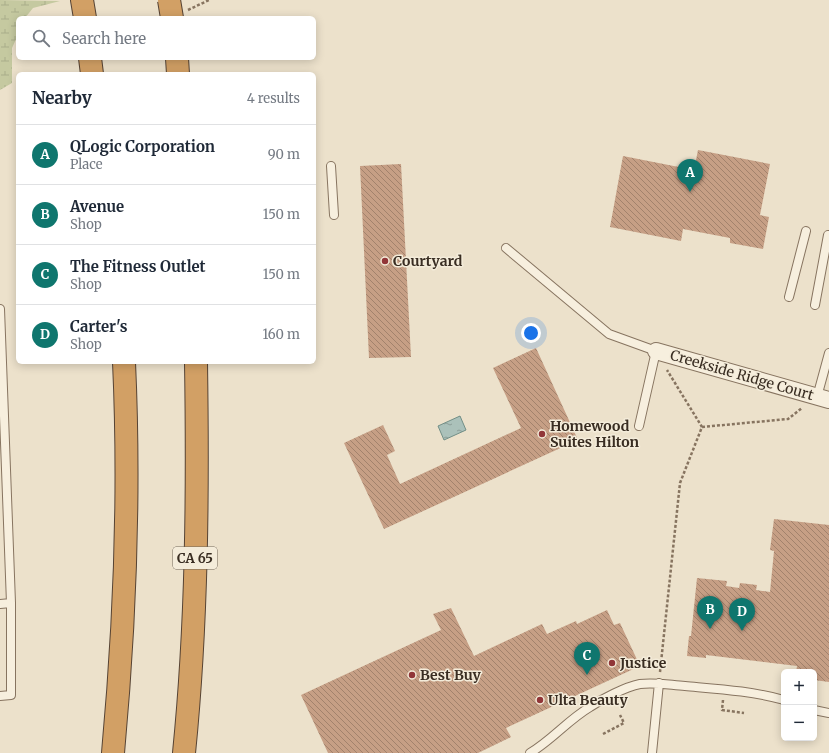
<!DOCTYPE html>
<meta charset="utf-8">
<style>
:root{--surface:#fff;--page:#f6f6f7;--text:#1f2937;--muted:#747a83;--line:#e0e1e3;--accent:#0f766e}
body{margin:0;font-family:Merriweather,serif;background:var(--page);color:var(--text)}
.controls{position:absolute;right:12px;bottom:12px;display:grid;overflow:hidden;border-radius:6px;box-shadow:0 2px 10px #0003}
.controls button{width:36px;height:36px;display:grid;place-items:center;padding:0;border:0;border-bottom:1px solid var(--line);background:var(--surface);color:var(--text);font:20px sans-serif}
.you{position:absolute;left:531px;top:333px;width:14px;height:14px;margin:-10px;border:3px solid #fff;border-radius:50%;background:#1a73e8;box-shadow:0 0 0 6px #1a73e833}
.badge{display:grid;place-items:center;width:26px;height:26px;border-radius:50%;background:var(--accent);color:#fff;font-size:13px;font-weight:700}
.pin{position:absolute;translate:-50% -33px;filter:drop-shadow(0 1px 2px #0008)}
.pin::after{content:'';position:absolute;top:21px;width:14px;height:12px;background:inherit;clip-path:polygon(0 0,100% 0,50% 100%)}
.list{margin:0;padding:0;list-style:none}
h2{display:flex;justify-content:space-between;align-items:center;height:52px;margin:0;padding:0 16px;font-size:17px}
h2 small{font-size:13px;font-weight:400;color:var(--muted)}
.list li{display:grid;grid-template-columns:26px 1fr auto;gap:12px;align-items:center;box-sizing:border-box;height:60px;padding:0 16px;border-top:1px solid var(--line)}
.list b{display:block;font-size:15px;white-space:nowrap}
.list p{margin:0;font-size:13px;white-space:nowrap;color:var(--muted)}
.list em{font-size:13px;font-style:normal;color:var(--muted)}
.icon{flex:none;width:22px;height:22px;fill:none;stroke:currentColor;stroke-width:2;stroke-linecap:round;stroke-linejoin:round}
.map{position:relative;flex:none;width:829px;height:753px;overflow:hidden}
.search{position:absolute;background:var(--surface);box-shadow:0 2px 10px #0003;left:16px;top:16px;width:300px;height:44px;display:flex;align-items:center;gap:10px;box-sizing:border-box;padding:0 14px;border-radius:6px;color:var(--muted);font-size:15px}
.panel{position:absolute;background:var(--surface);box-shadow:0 2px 10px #0003;left:16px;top:72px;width:300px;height:292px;border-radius:6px}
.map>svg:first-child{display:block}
</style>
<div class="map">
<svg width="829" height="753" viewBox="0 0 829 753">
<defs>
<pattern id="wetland-marsh" width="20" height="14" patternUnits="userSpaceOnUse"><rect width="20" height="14" fill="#c5c9a0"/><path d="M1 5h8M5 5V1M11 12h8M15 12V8" fill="none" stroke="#aaad8a"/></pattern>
<pattern id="water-ripples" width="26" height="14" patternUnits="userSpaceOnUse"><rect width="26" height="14" fill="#abc1ba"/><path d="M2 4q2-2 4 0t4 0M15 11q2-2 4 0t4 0" fill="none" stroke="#8c9d97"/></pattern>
<pattern id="building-back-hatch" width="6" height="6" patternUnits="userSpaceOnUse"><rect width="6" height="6" fill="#c69f85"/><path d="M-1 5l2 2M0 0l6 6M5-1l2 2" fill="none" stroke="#a2826c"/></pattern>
</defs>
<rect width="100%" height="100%" fill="#ece1cb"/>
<path fill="url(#wetland-marsh)" d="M 0,0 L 60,1 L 33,8 L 25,18 L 18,18 L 18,35 L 12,48 L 12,83 L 0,90 Z"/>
<path fill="url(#water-ripples)" stroke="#728f87" d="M 460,416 L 466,430 L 444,440 L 438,426 Z"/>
<path fill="url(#building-back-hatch)" d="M 698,150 L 770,164 L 760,215 L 769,217 L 763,249 L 730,243 L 730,238 L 683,229 L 681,241 L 610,227 L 623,156 L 694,170 Z
M 401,164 L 411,357 L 369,358 L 360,166 Z
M 536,348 L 578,440 L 384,529 L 344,443 L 383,425 L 395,451 L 387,455 L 400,484 L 521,428 L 493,368 Z
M 774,519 L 829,525 L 829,682 L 814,680 L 814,672 L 796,672 L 797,666 L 706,655 L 706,658 L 687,656 L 689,636 L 691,636 L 697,578 L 727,581 L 726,586 L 739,588 L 740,583 L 757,585 L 756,590 L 770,592 L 774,551 L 770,550 Z
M 451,608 L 474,656 L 542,624 L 547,634 L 576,621 L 577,624 L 607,610 L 614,625 L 620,623 L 640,666 L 506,728 L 511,737 L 478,753 L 328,753 L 301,695 L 441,630 L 433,614 Z"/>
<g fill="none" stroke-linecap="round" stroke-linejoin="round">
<defs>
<path id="lane" d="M 331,166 L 334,215
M 506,248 L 609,334 L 656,351 L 639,426
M 789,297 L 806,231
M 815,305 L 828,235
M 0,309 L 11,603 L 11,695 L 0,696
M 817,397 L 829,353
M 0,604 L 11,603
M 814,710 L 829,713
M 530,753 C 552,740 568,720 590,707 C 602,699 625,687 640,684 C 655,682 670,685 685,686 C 718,689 752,691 784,700
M 652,753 L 659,683"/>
<path id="street" d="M 656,351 L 829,400"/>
<path id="highway" d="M 82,0 L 85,18
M 177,58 L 178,74
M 113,753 C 125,623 130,492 124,362
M 184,753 C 197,624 198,492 196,362"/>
</defs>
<use href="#lane" stroke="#877460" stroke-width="10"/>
<use href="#street" stroke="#877460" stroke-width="18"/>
<use href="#highway" stroke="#564334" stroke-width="24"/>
<path stroke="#877460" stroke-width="2.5" stroke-dasharray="3 2" stroke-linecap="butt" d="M 188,10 L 209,0
M 702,427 L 788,419 L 802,408
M 660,672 L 680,483 L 702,427 L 667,370
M 723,700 L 722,710 L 744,713
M 603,734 L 624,723 L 620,715"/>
<use href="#lane" stroke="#f7efde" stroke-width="8"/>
<use href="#street" stroke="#f7efde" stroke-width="16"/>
<use href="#highway" stroke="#d2a065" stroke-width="22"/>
<defs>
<path id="highway-bridge" d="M 169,0 L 172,18
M 90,58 L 92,74"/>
</defs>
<use href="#highway-bridge" stroke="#564334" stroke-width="24" stroke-linecap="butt"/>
<use href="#highway-bridge" stroke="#d2a065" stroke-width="22"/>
</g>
<g fill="#913638" stroke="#f4ecda" stroke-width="1.5">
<circle cx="385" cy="261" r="4"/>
<circle cx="542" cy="434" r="4"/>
<circle cx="612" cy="663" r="4"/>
<circle cx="412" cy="675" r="4"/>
<circle cx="540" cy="700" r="4"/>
</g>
<g text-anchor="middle" stroke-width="3" stroke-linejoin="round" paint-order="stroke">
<rect fill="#f4ecda" stroke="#716659" stroke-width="1" x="173" y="547" width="44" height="22" rx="3"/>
<g font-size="13" font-weight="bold" fill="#392d22">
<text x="195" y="563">CA 65</text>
</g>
<g font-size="14" font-weight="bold" fill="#392d22" stroke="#f4ecda" text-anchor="start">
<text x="393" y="266">Courtyard</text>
<text x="550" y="431">Homewood<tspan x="550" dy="16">Suites Hilton</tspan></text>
<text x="620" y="668">Justice</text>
<text x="420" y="680">Best Buy</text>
<text x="548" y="705">Ulta Beauty</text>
</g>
<g font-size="14" fill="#392d22" stroke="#f4ecda">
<text transform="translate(742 375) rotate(16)" y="5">Creekside Ridge Court</text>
</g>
</g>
</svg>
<div class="controls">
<button>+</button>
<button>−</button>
</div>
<div class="you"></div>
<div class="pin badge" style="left:690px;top:192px">A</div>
<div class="pin badge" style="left:710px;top:629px">B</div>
<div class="pin badge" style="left:587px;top:675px">C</div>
<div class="pin badge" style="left:742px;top:631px">D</div>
<div class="search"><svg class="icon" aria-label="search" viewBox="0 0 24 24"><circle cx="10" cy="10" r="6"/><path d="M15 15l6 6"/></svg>Search here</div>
<section class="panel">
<h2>Nearby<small>4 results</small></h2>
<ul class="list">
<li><span class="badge">A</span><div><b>QLogic Corporation</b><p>Place</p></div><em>90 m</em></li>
<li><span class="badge">B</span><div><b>Avenue</b><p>Shop</p></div><em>150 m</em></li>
<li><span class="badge">C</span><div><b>The Fitness Outlet</b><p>Shop</p></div><em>150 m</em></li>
<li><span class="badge">D</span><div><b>Carter's</b><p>Shop</p></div><em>160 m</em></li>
</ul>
</section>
</div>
